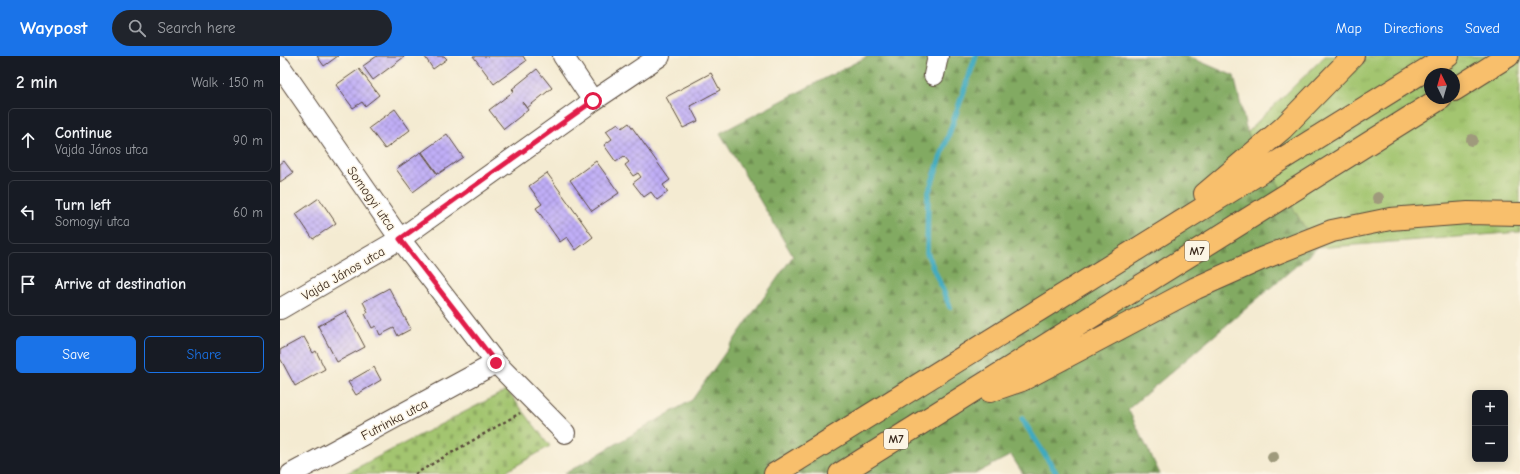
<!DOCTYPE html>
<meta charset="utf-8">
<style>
:root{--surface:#171b24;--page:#20242c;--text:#f1f3f6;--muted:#9ea1a6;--line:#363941;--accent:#1a73e8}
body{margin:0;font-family:"Comic Neue",sans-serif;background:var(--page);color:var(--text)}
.controls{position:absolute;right:12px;bottom:12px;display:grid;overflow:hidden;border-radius:6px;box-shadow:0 2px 10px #0003}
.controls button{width:36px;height:36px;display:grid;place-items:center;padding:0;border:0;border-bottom:1px solid var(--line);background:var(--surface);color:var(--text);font:20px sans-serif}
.compass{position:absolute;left:1144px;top:12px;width:36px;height:36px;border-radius:50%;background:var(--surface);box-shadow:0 2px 10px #0003;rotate:355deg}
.stop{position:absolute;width:12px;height:12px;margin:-9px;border:3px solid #e11d48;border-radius:50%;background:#fff}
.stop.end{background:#e11d48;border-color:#fff;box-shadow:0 1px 4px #0008}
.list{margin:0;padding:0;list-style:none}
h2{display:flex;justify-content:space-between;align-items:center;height:52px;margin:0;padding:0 16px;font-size:17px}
h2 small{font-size:13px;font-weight:400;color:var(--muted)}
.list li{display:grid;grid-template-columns:26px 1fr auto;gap:12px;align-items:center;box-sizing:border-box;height:64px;margin:0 8px 8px;padding:0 8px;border:1px solid var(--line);border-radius:6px}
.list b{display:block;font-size:15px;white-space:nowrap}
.list p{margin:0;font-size:13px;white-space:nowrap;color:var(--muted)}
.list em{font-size:13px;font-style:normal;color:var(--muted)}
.actions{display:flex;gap:8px;padding:12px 16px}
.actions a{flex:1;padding:9px 0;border:1px solid var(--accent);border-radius:6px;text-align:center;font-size:14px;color:var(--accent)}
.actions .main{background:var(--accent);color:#fff}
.icon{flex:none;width:22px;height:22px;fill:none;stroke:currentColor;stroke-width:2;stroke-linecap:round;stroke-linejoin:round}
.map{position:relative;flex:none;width:1240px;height:418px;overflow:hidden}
header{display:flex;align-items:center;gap:24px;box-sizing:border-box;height:56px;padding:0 20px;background:var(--accent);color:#fff}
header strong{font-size:19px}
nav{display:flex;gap:22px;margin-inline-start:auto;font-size:14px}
.search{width:280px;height:36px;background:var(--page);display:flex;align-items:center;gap:10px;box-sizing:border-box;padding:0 14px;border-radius:22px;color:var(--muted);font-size:15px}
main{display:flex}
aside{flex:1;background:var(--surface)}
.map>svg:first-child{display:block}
</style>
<header>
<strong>Waypost</strong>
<div class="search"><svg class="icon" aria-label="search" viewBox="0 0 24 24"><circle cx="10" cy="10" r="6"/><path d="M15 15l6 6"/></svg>Search here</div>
<nav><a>Map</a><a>Directions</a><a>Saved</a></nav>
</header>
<main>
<aside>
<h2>2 min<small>Walk · 150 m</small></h2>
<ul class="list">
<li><svg class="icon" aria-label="ahead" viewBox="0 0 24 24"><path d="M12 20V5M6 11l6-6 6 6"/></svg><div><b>Continue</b><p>Vajda János utca</p></div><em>90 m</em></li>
<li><svg class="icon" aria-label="left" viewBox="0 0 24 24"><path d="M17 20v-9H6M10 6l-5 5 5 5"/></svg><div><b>Turn left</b><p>Somogyi utca</p></div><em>60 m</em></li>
<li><svg class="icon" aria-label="arrive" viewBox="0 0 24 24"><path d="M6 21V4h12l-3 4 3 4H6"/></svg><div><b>Arrive at destination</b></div></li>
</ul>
<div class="actions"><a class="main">Save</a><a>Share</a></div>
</aside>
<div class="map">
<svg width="1240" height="418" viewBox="0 0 1240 418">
<defs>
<pattern id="grass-tufts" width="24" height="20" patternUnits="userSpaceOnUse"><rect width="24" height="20" fill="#a3c56f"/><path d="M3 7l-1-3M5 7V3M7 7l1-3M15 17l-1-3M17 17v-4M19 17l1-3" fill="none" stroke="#8da960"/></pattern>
<pattern id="forest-firs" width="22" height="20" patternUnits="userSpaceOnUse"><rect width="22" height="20" fill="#82aa62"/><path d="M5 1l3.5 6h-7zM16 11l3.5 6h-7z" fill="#6c8b50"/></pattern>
<pattern id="cemetery-stones" width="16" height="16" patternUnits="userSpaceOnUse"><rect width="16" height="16" fill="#a3c56f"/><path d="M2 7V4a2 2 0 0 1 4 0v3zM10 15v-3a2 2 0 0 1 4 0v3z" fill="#8da960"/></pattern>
<pattern id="building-cross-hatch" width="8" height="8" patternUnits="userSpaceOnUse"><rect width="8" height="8" fill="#c0aef7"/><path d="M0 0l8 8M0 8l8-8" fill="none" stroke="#9d8ec7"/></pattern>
</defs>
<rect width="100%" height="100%" fill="#fcf5e5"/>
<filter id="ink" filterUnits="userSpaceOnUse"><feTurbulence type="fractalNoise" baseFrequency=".025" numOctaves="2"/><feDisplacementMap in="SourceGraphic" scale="8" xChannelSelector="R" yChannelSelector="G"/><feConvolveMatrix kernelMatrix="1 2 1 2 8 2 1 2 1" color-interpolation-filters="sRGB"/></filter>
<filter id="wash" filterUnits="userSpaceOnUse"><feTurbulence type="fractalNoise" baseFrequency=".012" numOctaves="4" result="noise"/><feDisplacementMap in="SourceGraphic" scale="16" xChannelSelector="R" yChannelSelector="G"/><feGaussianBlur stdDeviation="0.9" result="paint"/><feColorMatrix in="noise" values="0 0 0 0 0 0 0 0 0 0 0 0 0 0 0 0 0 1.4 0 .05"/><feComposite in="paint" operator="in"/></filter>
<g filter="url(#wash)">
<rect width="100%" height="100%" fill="#f4ebd2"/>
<path fill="url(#grass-tufts)" stroke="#6f7846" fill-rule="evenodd" d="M 1045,0 L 1240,0 L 1240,176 L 1037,192 L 967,76 ZM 1150,18 L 1174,18 L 1174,42 L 1150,42 Z"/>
<path fill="url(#forest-firs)" stroke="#5e6a40" d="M 588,0 L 907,0 L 954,20 L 967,76 L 1037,192 L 848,353 L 880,418 L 743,418 L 731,399 L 695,418 L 284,418 L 412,344 L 513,200 L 440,77 Z"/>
<path fill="url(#cemetery-stones)" stroke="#6f7846" d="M 227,334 L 270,390 L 222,418 L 65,418 Z"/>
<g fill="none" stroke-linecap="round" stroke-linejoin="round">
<path stroke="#40aabf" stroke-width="5.5" d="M 670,251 L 647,197 L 648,138 L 696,0
M 742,363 L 777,418"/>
</g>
<g id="blocks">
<path fill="url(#building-cross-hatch)" d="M 37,0 L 58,0 L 44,10 Z
M 97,0 L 124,0 L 124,1 L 93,24 L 83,10 Z
M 146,0 L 164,0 L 167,3 L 153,13 L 145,1 Z
M 193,0 L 243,0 L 246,5 L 214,28 Z
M 79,13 L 99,39 L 85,50 L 82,46 L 73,52 L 56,29 Z
M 257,13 L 272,32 L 247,52 L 242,46 L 248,54 L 224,73 L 209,54 L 234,35 L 232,33 Z
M 431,17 L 440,34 L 410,50 L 418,65 L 403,72 L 386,41 Z
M 115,53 L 130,74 L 105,93 L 89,72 Z
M 338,67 L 342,72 L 349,67 L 390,124 L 383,129 L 388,136 L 377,144 L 371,136 L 364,141 L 353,127 L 361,121 L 358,117 L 353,120 L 345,109 L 349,106 L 344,100 L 336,106 L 324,89 L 332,83 L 326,75 Z
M 167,78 L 183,101 L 158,118 L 142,96 Z
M 141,96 L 157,118 L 133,136 L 116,113 Z
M 4,105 L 13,117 L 0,126 L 0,108 Z
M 316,105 L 339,137 L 312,155 L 290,124 Z
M 267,117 L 313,181 L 296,194 L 287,181 L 280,186 L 256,152 L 262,148 L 249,130 Z
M 39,142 L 56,167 L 33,183 L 16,158 Z
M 109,232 L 131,273 L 118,280 L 114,272 L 100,279 L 96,270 L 92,272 L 85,258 L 88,256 L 83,246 Z
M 66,255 L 85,291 L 57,306 L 38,270 Z
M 24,281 L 33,297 L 36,295 L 45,313 L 15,330 L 0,302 L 0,294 Z
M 94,311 L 101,324 L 76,339 L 68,326 Z"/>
</g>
</g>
<g filter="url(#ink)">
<use href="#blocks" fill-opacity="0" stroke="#574739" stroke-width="1"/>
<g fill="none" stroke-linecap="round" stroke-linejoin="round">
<defs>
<path id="street" d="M 283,0 L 313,45
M 0,10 L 120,183 L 216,307 L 285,377
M 654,19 L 658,0
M 0,253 L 120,183 L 313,45 L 380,0
M 11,418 L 216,307"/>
<path id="highway" d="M 1174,34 L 1228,0
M 925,138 L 1003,72 L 1073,0
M 710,335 L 742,324 L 916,232 L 981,203 L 1052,175 L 1110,163 L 1188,157 L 1240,158
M 495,418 L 1168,0
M 560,418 L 1161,42"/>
</defs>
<use href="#street" stroke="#574739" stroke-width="22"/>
<use href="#highway" stroke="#574739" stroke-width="24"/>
<path stroke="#574739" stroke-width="2.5" stroke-dasharray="3 3" stroke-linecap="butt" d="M 135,418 L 240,357"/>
<use href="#street" stroke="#fff" stroke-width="20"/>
<use href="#highway" stroke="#f8bf6c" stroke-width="22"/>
</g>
<g fill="#9f9a7c">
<circle cx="1192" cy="84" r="6"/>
<circle cx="1098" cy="142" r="6"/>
<circle cx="993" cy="401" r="6"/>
</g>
</g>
<g fill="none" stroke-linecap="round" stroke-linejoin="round" filter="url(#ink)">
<path stroke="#e11d48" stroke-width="5" d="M 216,307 L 120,183 L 313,45"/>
</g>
<g text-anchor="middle" stroke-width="3" stroke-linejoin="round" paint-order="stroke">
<g fill="#fcf5e5" stroke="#75675a" stroke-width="1">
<rect x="905" y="185" width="24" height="20" rx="3"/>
<rect x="604" y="373" width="24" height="20" rx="3"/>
</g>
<g font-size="12" font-weight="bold" fill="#3b2a1e">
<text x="917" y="199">M7</text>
<text x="616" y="387">M7</text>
</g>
<g font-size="13" fill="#3b2a1e" stroke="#fcf5e5">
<text transform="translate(92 142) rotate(55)" y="5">Somogyi utca</text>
<text transform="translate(63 217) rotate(-30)" y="5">Vajda János utca</text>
<text transform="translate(114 363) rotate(-28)" y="5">Futrinka utca</text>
</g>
</g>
</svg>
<div class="controls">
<button>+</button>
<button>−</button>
</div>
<svg class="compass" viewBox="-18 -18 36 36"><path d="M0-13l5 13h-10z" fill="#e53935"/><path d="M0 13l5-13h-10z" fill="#9ea1a6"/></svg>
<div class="stop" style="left:313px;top:45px"></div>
<div class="stop end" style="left:216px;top:307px"></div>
</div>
</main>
